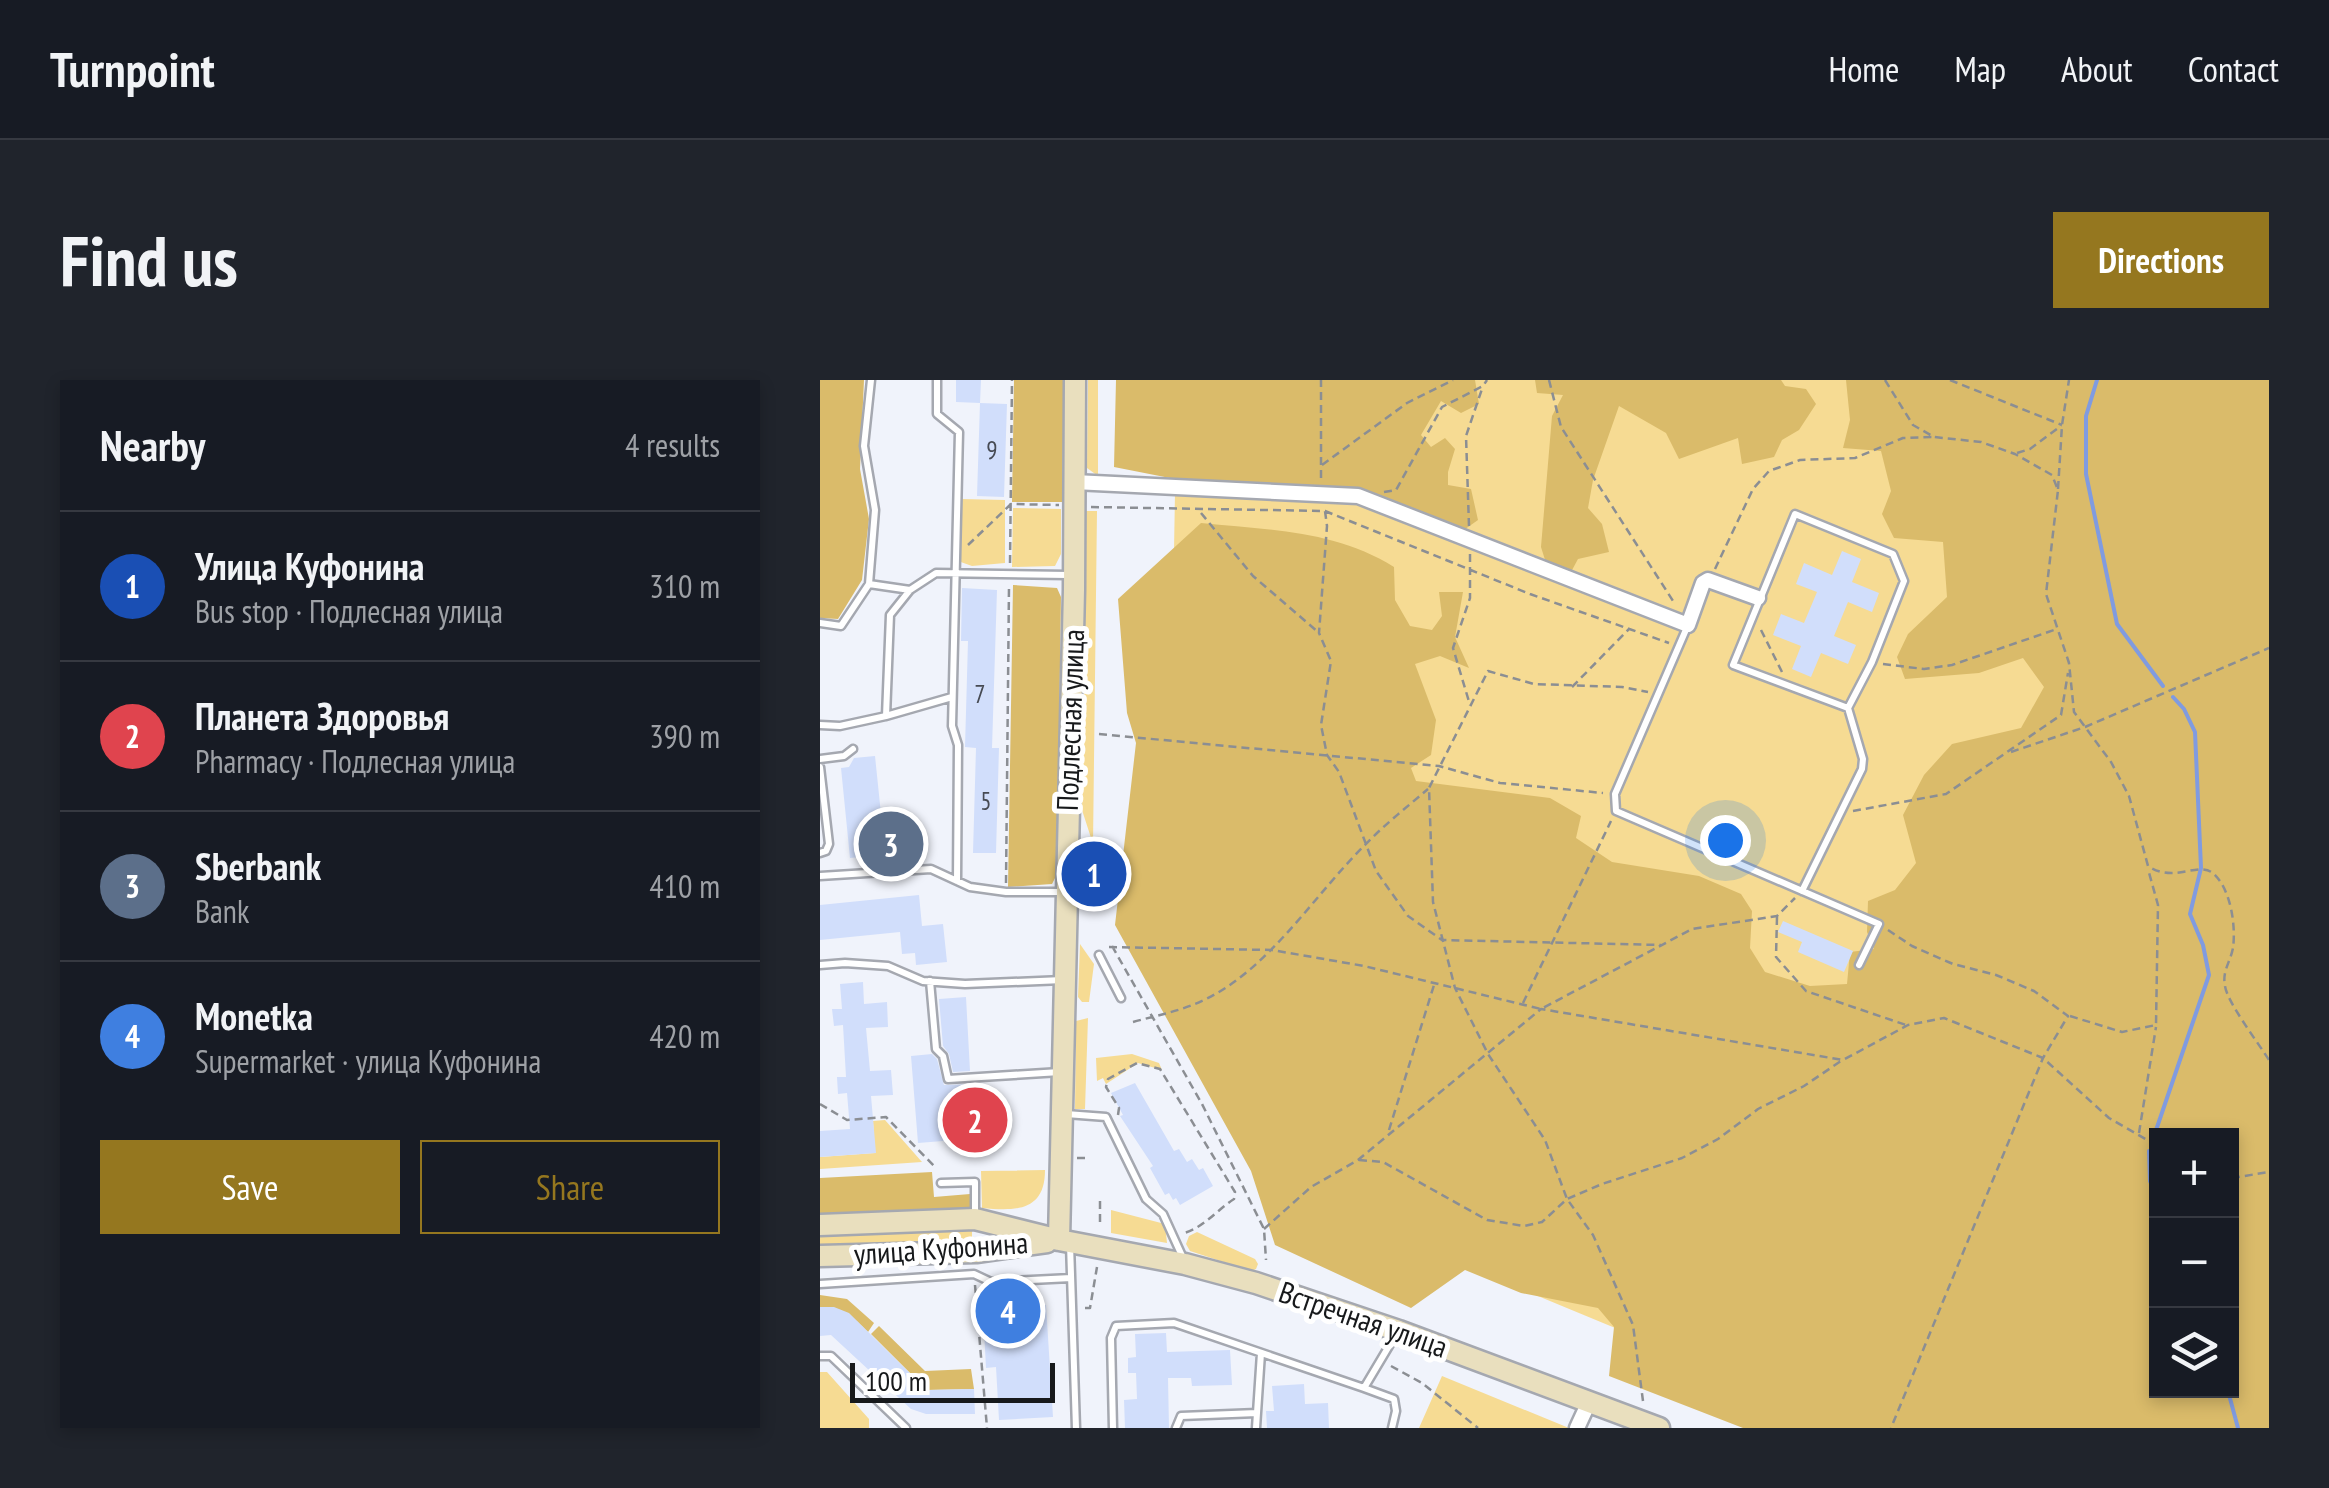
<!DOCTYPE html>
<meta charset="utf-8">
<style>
:root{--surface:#171b24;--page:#20242c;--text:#f1f3f6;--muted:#9ea1a6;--line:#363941;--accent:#95771f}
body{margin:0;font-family:"PT Sans Narrow",sans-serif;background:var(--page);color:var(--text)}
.controls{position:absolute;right:30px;bottom:30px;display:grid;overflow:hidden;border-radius:0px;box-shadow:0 5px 15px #0003}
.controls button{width:90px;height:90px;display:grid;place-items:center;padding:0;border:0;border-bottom:2px solid var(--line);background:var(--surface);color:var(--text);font:50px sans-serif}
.scale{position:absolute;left:30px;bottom:25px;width:205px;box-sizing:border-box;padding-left:10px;border:5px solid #17191b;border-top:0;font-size:28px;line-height:35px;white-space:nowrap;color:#17191b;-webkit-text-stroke:8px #fff;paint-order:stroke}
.you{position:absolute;left:905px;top:460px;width:35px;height:35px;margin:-25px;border:8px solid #fff;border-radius:50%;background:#1a73e8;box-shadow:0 0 0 15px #1a73e833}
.badge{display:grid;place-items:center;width:65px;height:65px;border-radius:50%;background:var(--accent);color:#fff;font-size:32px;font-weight:700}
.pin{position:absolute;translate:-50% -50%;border:5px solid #fff;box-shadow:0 2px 10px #0006}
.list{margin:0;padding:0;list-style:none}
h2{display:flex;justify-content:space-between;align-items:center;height:130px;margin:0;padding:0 40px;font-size:42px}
h2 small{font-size:32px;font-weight:400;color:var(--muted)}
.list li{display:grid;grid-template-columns:65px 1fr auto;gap:30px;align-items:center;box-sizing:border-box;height:150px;padding:0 40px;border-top:2px solid var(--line)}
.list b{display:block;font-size:38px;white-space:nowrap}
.list p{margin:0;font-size:32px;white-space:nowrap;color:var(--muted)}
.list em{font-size:32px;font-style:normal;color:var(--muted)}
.actions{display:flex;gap:20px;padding:30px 40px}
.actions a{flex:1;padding:22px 0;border:2px solid var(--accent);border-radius:0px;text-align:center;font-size:35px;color:var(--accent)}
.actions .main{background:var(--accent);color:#fff}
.icon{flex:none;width:55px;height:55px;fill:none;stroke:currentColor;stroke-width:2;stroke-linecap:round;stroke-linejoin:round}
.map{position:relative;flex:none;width:1449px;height:1048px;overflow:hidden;border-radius:0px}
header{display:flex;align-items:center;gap:60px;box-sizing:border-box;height:140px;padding:0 50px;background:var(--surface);border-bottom:2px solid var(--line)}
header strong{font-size:48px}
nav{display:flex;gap:55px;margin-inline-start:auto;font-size:35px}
.intro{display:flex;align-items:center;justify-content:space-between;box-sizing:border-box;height:240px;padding:0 60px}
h1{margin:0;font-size:70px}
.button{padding:25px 45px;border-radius:0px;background:var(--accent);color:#fff;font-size:35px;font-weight:700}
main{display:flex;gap:60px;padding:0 60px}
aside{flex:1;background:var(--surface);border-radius:0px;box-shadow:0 5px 15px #0003}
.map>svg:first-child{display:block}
</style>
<header>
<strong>Turnpoint</strong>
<nav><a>Home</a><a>Map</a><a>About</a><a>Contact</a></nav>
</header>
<div class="intro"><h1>Find us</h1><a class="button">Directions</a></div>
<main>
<aside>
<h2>Nearby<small>4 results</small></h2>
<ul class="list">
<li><span class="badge" style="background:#1a4fb4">1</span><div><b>Улица Куфонина</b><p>Bus stop · Подлесная улица</p></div><em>310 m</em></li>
<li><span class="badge" style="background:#e0444e">2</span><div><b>Планета Здоровья</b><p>Pharmacy · Подлесная улица</p></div><em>390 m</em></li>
<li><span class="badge" style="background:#5c6f8a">3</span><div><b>Sberbank</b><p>Bank</p></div><em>410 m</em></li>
<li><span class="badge" style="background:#3f7fe0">4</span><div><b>Monetka</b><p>Supermarket · улица Куфонина</p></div><em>420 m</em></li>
</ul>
<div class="actions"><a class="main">Save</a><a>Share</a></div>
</aside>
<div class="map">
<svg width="1449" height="1048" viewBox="0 0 1449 1048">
<rect width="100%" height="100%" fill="#f0f3fb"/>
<path fill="#f6db93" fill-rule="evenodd" d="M 268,0 L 278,0 L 278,96 L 267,88 Z
M 357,0 L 1449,0 L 1449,1048 L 1037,1048 L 541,843 L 346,625 ZM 1336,756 L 1412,756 L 1412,1011 L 1336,1011 Z
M 141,119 L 185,120 L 185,183 L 152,186 L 138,181 Z
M 193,128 L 241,129 L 241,174 L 235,186 L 192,187 Z
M 266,131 L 277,131 L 273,464 L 262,430 Z
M 260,564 L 274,584 L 269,622 L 262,622 L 258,617 Z
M 268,638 L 265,729 L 255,729 L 256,641 Z
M 312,674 L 339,683 L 342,690 L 318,683 L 286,704 L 283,698 L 277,701 L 276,678 Z
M 65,740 L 102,782 L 0,789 L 0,777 L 55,773 L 53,741 Z
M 225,790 C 225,832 195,831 162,828 L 161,791 Z
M 291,830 L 345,844 L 347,863 L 291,853 Z
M 152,849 L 152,862 L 0,868 L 0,854 Z
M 377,852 L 435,879 L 438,884 L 436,889 L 431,891 L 370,871 L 366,864 L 369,856 Z
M 0,992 L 7,992 L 49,1039 L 49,1048 L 0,1048 Z
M 622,996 L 749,1048 L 599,1048 Z"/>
<path fill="#dabb6a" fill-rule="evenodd" d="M 0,0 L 44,0 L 40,89 L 49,139 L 42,200 L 18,239 L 0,238 Z
M 194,0 L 244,0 L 242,122 L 192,122 Z
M 296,0 L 655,0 L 659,24 L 641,33 L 621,21 L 601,55 L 611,67 L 625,58 L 635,69 L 628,92 L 628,105 L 651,109 L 658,140 L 641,152 L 556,118 L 511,107 L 437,107 L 360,100 L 294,87 Z
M 715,0 L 961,0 L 965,6 L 986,9 L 996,24 L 979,50 L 962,60 L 954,77 L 922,84 L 918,58 L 859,79 L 846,53 L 799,26 L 773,100 L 768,128 L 782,144 L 789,172 L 758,179 L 751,192 L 726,183 L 721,167 L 732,36 L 743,15 L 717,13 Z
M 1026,0 L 1449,0 L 1449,1048 L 923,1048 L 789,996 L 794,947 L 778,928 L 701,913 L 645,890 L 591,928 L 455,865 L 431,791 L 295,545 L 316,363 L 307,333 L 298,219 L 381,143 C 449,150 515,150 574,187 L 575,220 L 590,246 L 612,250 L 622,236 L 619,212 L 643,212 L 635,257 L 649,288 L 620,276 L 595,284 L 616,340 L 611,375 L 591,388 L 596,401 L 730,418 L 761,436 L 756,458 L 792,482 L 879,496 L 921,514 L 932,531 L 930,568 L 945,592 L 990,606 L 1027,604 L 1030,572 L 1054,569 L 1047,552 L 1048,521 L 1075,510 L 1096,483 L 1083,435 L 1104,395 L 1132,364 L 1201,348 L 1224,307 L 1203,278 L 1159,293 L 1085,299 L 1077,277 L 1088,254 L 1127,217 L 1123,162 L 1074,158 L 1062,134 L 1071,111 L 1061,71 L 1023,68 L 1030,40 ZM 1336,756 L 1412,756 L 1412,1011 L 1336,1011 Z
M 193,205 L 237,208 L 241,217 L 237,494 L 232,504 L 188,507 Z
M 112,792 L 114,817 L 150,814 L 151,829 L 0,837 L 0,798 Z
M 0,915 L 27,919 L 54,943 L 48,952 C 33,937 23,926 0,927 Z
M 59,946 L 105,991 L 151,989 L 154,1009 L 107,1010 L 51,954 Z"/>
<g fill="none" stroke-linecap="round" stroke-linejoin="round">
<path stroke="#809be0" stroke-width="4" d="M 1277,0 L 1266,36 L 1266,94 L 1297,244 L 1343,306
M 1333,759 L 1389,595 L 1383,565 L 1370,534 L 1381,488 L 1375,352 L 1364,329 L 1353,317
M 1329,771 L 1330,801 L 1336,813
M 1408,1011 L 1418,1048"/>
</g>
<path fill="#d1defb" d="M 136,0 L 161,0 L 160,23 L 136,22 Z
M 160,23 L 187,24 L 184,117 L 157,116 Z
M 1022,171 L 1041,179 L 1032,202 L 1059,213 L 1052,232 L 1028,222 L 1014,256 L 1036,265 L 1028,284 L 1001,273 L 991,297 L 972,289 L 981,266 L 953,255 L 961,234 L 984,243 L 997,212 L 976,204 L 984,183 L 1012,195 Z
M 142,208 L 177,210 L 172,368 L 179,368 L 176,473 L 153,473 L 156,368 L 145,367 L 148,261 L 141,261 Z
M 55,376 L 61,434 L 74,433 L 79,483 L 51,486 L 50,476 L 30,478 L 21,388 L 29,387 L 34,378 Z
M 99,515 L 102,546 L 123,544 L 127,582 L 96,585 L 95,573 L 82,574 L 80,552 L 0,560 L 0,525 Z
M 963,541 L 1033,571 L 1024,592 L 978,572 L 982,562 L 958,552 Z
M 43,602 L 44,624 L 67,622 L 68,647 L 46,648 L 50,691 L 71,690 L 73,715 L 51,716 L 56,773 L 0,777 L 0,751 L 30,749 L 27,713 L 18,714 L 17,697 L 26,697 L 23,645 L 14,646 L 12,629 L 22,629 L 20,604 Z
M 146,617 L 150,691 L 133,692 L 129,674 L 123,666 L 119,619 Z
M 112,674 L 117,679 L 124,705 L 156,704 L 160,758 L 98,763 L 91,676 Z
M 315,703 L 354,771 L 359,769 L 367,782 L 372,779 L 379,790 L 383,788 L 393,806 L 360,825 L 356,818 L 353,820 L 349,813 L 345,815 L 330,788 L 333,786 L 300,736 L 303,735 L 291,713 Z
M 226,925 L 233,1037 L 179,1040 L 176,987 L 166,988 L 163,929 Z
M 0,927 L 14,927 L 29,933 L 107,1010 L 154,1009 L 155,1034 L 106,1034 L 91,1029 L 11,955 L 0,956 Z
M 346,953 L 347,972 L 410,970 L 412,1005 L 372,1006 L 371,998 L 348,998 L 349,1048 L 305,1048 L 304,1020 L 317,1019 L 316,993 L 308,993 L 308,978 L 316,977 L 315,954 Z
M 484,1004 L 485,1024 L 508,1023 L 509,1048 L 447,1048 L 446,1031 L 454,1031 L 452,1006 Z"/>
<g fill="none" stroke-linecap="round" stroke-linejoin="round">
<defs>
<path id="lane" d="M 117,0 L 117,34 L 139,52 L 132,346 L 138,365 L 137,501
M 49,204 L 55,130 L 44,66 L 51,0
M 0,243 L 21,246 L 49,204 L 90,210
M 868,245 L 795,414 L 796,431 L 1059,544 L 1039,585
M 66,336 L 132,317
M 0,345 L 20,346 L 66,336 L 70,235 L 90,210 L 116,193 L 248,195
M 0,379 L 24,376 L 33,369
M 0,387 L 9,464 L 6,471 L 0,473
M 0,496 L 111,489 L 150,507 L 186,512 L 245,512
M 982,511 L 1042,389 L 1043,379 L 1028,328 L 1052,282 L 1084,201 L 1073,174 L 975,134 L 913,285 L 1028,328
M 279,575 L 301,618
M 0,585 L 25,583 L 68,586 L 103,601 L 145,604 L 243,600
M 110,601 L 116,669 L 123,676 L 128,699 L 240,692
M 246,734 L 286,737 L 326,819 L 343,834 L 363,878
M 121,803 L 155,802 L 155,837
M 250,864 L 256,1048
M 0,904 L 154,894 L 171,902 L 251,898
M 0,976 L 11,976 L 86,1048
M 544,1008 L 574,1019 L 576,1031 L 572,1048
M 293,1048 L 291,958 L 296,946 L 354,943 L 544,1008 L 575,956
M 356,1048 L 361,1036 L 437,1033
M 436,1048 L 441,973"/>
<path id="street" d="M 254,102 L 538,116 L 868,245 L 883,203 L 888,200 L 938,218
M 757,1048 L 769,1022"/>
<path id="secondary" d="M 0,845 L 155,839 L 239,860 L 365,884 L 436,903 L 579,951 L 839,1048
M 239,860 L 254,210 L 255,0
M 0,876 L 156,872 L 227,862"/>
</defs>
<use href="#lane" stroke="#a5a8b0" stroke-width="11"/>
<use href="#street" stroke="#a5a8b0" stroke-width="19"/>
<use href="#secondary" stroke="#a5a8b0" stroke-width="25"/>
<path stroke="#8b8e93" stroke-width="2.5" stroke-dasharray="8 5" stroke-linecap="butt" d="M 729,0 L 741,47 L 855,224
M 1065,0 L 1093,45 L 1114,57 L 1161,62 L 1195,74 L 1232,95 L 1238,110 L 1226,214 L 1249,283 L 1254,332 L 1291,382 L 1309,416 L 1328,486 C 1355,504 1379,480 1394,494 C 1411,510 1416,546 1413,568 C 1410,583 1402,591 1405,606 C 1407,622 1439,664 1449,680
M 1130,0 L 1242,45
M 1197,73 L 1210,69 L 1241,46
M 502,85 L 587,23 L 633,0
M 501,98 L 501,0
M 1238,109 L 1242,45 L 1249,0
M 564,112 L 576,110 L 622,27 L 663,6 L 667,0
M 271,127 L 505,131 L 710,214 L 849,263
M 505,131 L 507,146 L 499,253 L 511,281 L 501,345 L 507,375 L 519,392 L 556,491 L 588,536 L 622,560 L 841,565
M 381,133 L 433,196 L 498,252
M 649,146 L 646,56 L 663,6
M 148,165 L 191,124 L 239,125
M 650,174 L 650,218 L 633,268 L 650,325
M 190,183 L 192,0
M 895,189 L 933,109 L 949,91 L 980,80 L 1035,78 L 1083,58 L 1112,57
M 941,250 L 962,292
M 1063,284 L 1104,289 L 1132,285 L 1234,250
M 752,307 L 809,249
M 279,354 L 619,386 L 680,403 L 783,413
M 1191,372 L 1265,347 L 1449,268
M 1033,431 L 1126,414 L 1241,335 L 1248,293
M 186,503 L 189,206
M 957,537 L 956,577 L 986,611 L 1086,645
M 1068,550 L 1092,566 L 1133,584 L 1176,595 L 1214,611 L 1248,636 L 1223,678 L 1071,1048
M 292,566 L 382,724 L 444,849 L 446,880
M 289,567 L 452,570 L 544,586 L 721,629 L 872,549 L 957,536 L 975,518
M 703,623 L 791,441
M 1250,636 L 1302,652 L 1336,645 L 1338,525 L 1328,489
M 313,642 C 338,635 362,631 386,619 C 450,588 495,514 545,465 C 564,445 587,427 608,409
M 0,724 L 27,740 L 66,737 L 116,788
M 298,735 L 299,728 L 286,707 L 288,699 L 317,683 L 340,689 L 415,812 L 414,819 C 397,830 383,848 364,853
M 569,750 L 614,605
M 1319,753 L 1336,647
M 257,778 L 270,778
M 539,780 L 563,782 L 667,840 L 704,846 L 722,842 L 747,819 L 782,804 L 862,778 L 898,759 L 938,729 L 984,706 L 1021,681
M 1412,798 L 1449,792
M 280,821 L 280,842
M 444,849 L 491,807 L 538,780 L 721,629 L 1023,680 L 1088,645 L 1124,638 L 1223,678 L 1289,738 L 1336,765
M 155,905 L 167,1048
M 265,928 L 270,928 L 277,887
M 571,986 L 602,1003 L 658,1048
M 823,1021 L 813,945 L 773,855 L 747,819 L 725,760 L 668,674 L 635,608 L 613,522 L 609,408 L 668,291 L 714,304 L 802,307 L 828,312"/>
<use href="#lane" stroke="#fff" stroke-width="6"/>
<use href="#street" stroke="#fff" stroke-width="14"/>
<use href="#secondary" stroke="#e9dfbe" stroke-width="20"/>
</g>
<g text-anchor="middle" stroke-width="10" stroke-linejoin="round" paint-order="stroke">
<g font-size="25" fill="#464a53">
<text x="172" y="79">9</text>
<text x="160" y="323">7</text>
<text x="166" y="430">5</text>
</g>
<g font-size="30" fill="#17191b" stroke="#fff">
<text transform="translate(251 340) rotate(-88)" y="10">Подлесная улица</text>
<text transform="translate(121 869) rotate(-4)" y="10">улица Куфонина</text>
<text transform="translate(543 940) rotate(19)" y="10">Встречная улица</text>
</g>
</g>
</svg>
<div class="controls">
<button>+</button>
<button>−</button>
<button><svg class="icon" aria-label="layers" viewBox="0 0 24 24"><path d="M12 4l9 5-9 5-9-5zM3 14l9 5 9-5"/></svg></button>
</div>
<div class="scale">100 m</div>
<div class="you"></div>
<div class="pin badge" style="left:274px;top:494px;background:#1a4fb4">1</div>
<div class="pin badge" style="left:155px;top:740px;background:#e0444e">2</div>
<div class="pin badge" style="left:71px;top:464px;background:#5c6f8a">3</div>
<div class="pin badge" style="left:188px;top:931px;background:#3f7fe0">4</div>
</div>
</main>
